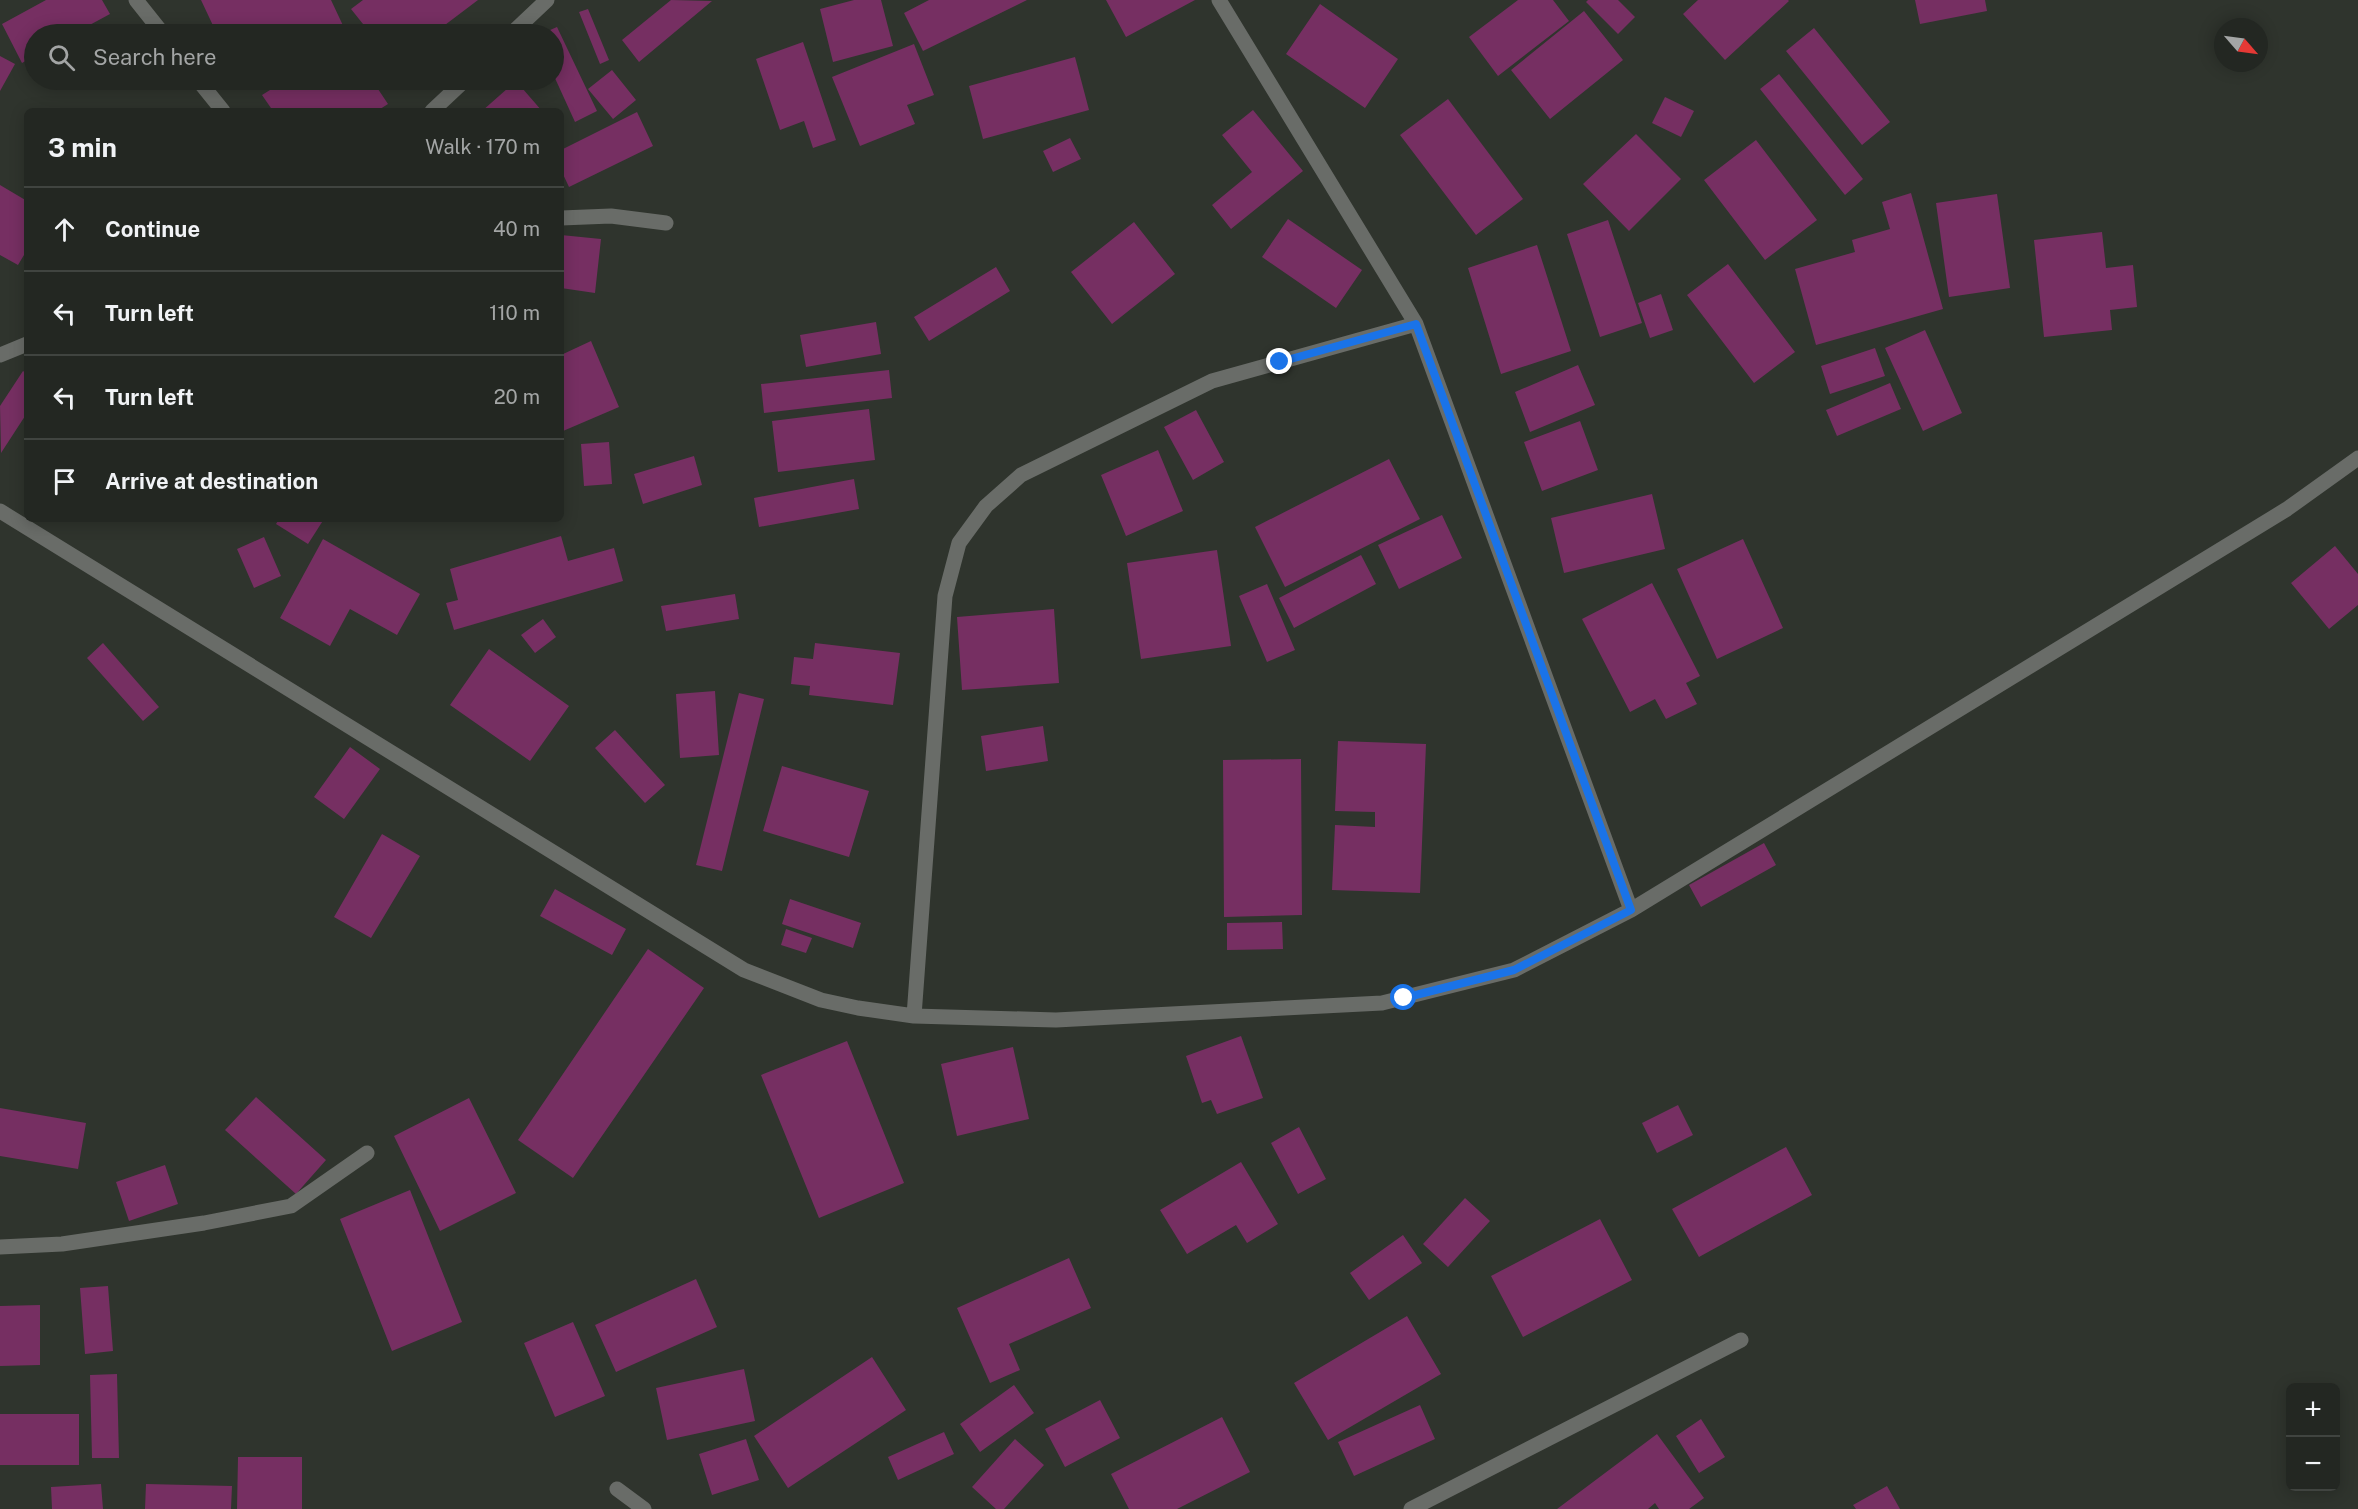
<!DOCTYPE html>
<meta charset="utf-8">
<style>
:root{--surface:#232722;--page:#2b2f2a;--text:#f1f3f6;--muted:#a3a5a5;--line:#404440}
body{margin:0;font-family:"Public Sans",sans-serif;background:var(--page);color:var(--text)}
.controls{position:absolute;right:18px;bottom:18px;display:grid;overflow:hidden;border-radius:9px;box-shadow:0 3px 15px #0003}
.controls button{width:54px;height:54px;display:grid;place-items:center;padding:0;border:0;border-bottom:2px solid var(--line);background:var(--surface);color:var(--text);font:30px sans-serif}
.compass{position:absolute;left:2214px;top:18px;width:54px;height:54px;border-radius:50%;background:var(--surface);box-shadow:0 3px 15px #0003;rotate:118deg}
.stop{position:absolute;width:18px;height:18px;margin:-14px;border:4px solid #1a73e8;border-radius:50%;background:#fff}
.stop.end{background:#1a73e8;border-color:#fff;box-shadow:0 2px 6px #0008}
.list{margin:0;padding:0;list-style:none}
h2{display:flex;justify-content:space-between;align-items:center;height:78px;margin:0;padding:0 24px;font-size:26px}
h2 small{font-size:20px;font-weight:400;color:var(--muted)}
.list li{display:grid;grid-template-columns:39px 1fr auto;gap:18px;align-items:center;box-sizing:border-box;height:84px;padding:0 24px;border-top:2px solid var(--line)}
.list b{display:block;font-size:22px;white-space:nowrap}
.list em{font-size:20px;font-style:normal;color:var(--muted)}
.icon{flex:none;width:33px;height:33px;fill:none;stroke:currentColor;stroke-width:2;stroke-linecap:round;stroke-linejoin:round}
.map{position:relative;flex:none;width:2358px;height:1509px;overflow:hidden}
.search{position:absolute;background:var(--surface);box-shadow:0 3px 15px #0003;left:24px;top:24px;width:540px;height:66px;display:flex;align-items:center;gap:15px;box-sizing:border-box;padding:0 21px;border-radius:33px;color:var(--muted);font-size:22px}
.panel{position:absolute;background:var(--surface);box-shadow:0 3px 15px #0003;left:24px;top:108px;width:540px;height:414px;border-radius:9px}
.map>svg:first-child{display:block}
</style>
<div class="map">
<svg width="2358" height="1509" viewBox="0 0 2358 1509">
<rect width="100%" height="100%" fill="#2f342d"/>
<path fill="#762f62" d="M 46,0 L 102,0 L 110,14 L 73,34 L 34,34 L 34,56 L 22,63 L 2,24 Z
M 201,0 L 331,0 L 347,34 L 265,34 L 263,29 L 252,34 L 217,34 Z
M 363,0 L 478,0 L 433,34 L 371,34 L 351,9 Z
M 671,0 L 712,1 L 639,62 L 622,40 Z
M 854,0 L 881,0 L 893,46 L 833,62 L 820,9 Z
M 929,0 L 1027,0 L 923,51 L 904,13 Z
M 1106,0 L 1195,0 L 1126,37 Z
M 1518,0 L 1553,0 L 1569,21 L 1498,76 L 1469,37 Z
M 1588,0 L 1618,0 L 1635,17 L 1618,34 L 1586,2 Z
M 1698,0 L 1788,0 L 1789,1 L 1725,60 L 1683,14 Z
M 1915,0 L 1985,0 L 1987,11 L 1920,24 Z
M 1320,4 L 1398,59 L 1365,108 L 1286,54 Z
M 588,9 L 609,60 L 600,64 L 579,12 Z
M 1584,11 L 1623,60 L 1550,119 L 1511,70 Z
M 557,27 L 597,111 L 575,122 L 554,76 L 554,34 L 541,34 Z
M 1814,28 L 1890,122 L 1862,145 L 1786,51 Z
M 803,42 L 836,140 L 813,148 L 804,121 L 780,130 L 756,59 Z
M 914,44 L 934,95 L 907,105 L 915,124 L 860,146 L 832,77 Z
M 0,56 L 15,64 L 0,91 Z
M 1075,57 L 1089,110 L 983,139 L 969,86 Z
M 612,70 L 636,100 L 613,119 L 588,89 Z
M 1779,74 L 1863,179 L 1845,195 L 1760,89 Z
M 286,80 L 372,80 L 388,104 L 377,111 L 273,111 L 262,95 Z
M 516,81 L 542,111 L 482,111 Z
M 1665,97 L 1694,111 L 1681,137 L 1652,123 Z
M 1448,99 L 1523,199 L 1476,235 L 1400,135 Z
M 1253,110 L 1303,171 L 1231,229 L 1212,205 L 1252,172 L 1222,135 Z
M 637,112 L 653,146 L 569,187 L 561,170 L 561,150 Z
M 1636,134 L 1681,179 L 1629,231 L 1583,184 Z
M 1070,138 L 1081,159 L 1053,172 L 1043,151 Z
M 1756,140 L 1817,220 L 1765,260 L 1704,180 Z
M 0,185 L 27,201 L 27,250 L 18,265 L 0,255 Z
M 1911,193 L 1943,309 L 1816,345 L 1795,269 L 1855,252 L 1852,240 L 1890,229 L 1882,202 Z
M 1997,194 L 2010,288 L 1949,297 L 1936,203 Z
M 1288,219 L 1362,270 L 1336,308 L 1262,257 Z
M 1608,220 L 1642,323 L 1600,337 L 1567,234 Z
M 1134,222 L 1175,274 L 1112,324 L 1071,272 Z
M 2102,232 L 2106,268 L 2133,265 L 2137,307 L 2110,310 L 2112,330 L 2044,337 L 2034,240 Z
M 561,235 L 601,239 L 595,293 L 561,288 Z
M 1537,245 L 1571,351 L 1501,374 L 1468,268 Z
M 1728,264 L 1795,352 L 1754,383 L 1687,295 Z
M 996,267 L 1010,291 L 929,341 L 914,317 Z
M 1661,294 L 1673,330 L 1650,338 L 1638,303 Z
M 876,322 L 881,354 L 806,367 L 800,335 Z
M 1925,330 L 1962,413 L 1923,431 L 1885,348 Z
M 591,341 L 619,407 L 563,431 L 561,426 L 561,355 Z
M 1875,348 L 1885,376 L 1830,394 L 1821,366 Z
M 1578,365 L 1595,405 L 1530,432 L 1515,392 Z
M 889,370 L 892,398 L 764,413 L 761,384 Z
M 23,371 L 27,374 L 27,413 L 1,453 L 0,406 Z
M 1890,383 L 1901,409 L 1837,436 L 1826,410 Z
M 869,409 L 875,460 L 778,472 L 772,421 Z
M 1196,410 L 1224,462 L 1193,480 L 1164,427 Z
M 1580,421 L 1598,470 L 1542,491 L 1524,442 Z
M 609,442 L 612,484 L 584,486 L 581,444 Z
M 1158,450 L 1183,511 L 1126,536 L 1101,475 Z
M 694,456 L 702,485 L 643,504 L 634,474 Z
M 1389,459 L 1420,519 L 1285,587 L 1255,527 Z
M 854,479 L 859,509 L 759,527 L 754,498 Z
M 1652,494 L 1665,549 L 1564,573 L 1551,518 Z
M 1442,515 L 1462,558 L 1399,589 L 1378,545 Z
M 279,519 L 324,519 L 308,544 L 276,524 Z
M 561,536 L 568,561 L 614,548 L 623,581 L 454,630 L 446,603 L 458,600 L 450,569 Z
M 264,537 L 281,576 L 254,588 L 237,549 Z
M 323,539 L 420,594 L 397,635 L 350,609 L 330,646 L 280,618 Z
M 1743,539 L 1783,628 L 1717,659 L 1677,569 Z
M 2335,546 L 2358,574 L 2358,605 L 2329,629 L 2291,583 Z
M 1217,550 L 1231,646 L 1141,659 L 1127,563 Z
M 1361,555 L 1376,584 L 1294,628 L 1279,598 Z
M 1652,583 L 1700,676 L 1686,683 L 1697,704 L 1666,719 L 1655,699 L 1630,712 L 1582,619 Z
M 1267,584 L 1295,650 L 1267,662 L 1239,596 Z
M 735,594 L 739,619 L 666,631 L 661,606 Z
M 1054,609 L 1059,683 L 962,690 L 957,617 Z
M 543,619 L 556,637 L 535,653 L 521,635 Z
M 103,643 L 159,707 L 143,721 L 87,658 Z
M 815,643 L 900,653 L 893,705 L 809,695 L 810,686 L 791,684 L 794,657 L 813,659 Z
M 489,649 L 569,706 L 530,761 L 450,705 Z
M 715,691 L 719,755 L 680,758 L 676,694 Z
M 739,693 L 764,699 L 722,871 L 696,865 Z
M 1043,726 L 1048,761 L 986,771 L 981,736 Z
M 615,730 L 665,785 L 645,803 L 595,748 Z
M 1338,741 L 1426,744 L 1420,893 L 1332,890 L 1335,825 L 1375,827 L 1375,812 L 1335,811 Z
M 350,747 L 380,769 L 344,819 L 314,797 Z
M 1301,759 L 1302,915 L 1224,917 L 1223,760 Z
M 782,766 L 869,791 L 849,857 L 763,831 Z
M 382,834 L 420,856 L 371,938 L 334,917 Z
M 1764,843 L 1776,865 L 1701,907 L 1689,885 Z
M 555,889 L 626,929 L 612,955 L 540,916 Z
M 790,899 L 861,923 L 853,948 L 782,924 Z
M 1282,922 L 1283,949 L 1227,950 L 1227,923 Z
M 786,929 L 812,938 L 806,953 L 781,945 Z
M 648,949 L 704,988 L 573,1178 L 518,1140 Z
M 1241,1036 L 1263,1098 L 1217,1114 L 1211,1100 L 1202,1103 L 1186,1056 Z
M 847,1041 L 904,1183 L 819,1218 L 761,1075 Z
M 1013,1047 L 1029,1119 L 957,1136 L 941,1064 Z
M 256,1097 L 326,1160 L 296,1194 L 225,1130 Z
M 469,1098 L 516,1193 L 440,1231 L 394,1136 Z
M 1678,1105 L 1693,1135 L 1657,1153 L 1642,1123 Z
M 0,1108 L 86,1123 L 78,1169 L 0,1156 Z
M 1299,1127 L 1326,1179 L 1298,1194 L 1271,1143 Z
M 1786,1147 L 1812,1195 L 1699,1257 L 1672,1209 Z
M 1241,1162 L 1278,1224 L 1247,1243 L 1236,1225 L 1187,1254 L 1160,1210 Z
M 165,1165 L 178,1204 L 129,1221 L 116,1182 Z
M 410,1190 L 462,1322 L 392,1351 L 340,1219 Z
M 1465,1198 L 1490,1221 L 1448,1267 L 1423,1244 Z
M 1600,1219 L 1632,1280 L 1523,1337 L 1491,1276 Z
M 1403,1235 L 1422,1263 L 1369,1300 L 1350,1273 Z
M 1069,1258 L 1091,1308 L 1009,1344 L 1020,1370 L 990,1383 L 957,1308 Z
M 696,1279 L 717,1327 L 616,1372 L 595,1325 Z
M 108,1286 L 113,1351 L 85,1354 L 80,1288 Z
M 40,1305 L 40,1365 L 0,1366 L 0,1306 Z
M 1407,1316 L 1441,1374 L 1328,1440 L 1294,1383 Z
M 573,1322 L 605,1396 L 555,1417 L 524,1343 Z
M 872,1357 L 906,1410 L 788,1488 L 754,1436 Z
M 744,1369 L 755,1421 L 667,1440 L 656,1388 Z
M 117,1374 L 119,1458 L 92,1458 L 90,1375 Z
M 1014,1385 L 1034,1413 L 980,1452 L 960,1424 Z
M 1100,1400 L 1120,1438 L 1065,1467 L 1045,1429 Z
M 1420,1405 L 1435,1439 L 1354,1476 L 1338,1442 Z
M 0,1414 L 79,1414 L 79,1465 L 0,1465 Z
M 1222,1417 L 1250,1472 L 1177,1509 L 1129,1509 L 1111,1474 Z
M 1701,1419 L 1725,1457 L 1699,1473 L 1676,1436 Z
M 944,1432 L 954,1454 L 898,1480 L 888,1457 Z
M 1657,1434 L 1704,1498 L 1689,1509 L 1659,1509 L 1655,1503 L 1648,1509 L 1557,1509 Z
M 746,1439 L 759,1480 L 712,1495 L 699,1454 Z
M 1015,1439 L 1044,1465 L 1004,1509 L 996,1509 L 972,1487 Z
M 238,1457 L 302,1457 L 302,1509 L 237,1509 Z
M 101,1484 L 103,1509 L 52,1509 L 51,1487 Z
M 146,1484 L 232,1486 L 231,1509 L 145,1509 Z
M 1887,1486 L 1900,1509 L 1856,1509 L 1853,1505 Z"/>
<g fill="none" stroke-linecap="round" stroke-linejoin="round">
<path stroke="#696c68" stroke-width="15" d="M 136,0 L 163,34
M 1219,0 L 1416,324 L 1631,910
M 511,34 L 547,0
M 198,80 L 223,111
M 432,111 L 465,80
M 561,218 L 611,216 L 666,223
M 0,355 L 27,344
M 0,511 L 744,970 L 821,1000 L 858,1008 L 914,1016 L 1056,1020 L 1382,1003 L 1514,970 L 1631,910 L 2287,509 L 2358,458
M 914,1016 L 945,596 L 959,543 L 986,506 L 1021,475 L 1212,381 L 1416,324
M 0,1247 L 62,1244 L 204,1223 L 291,1206 L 367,1153
M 617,1489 L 644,1509
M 1411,1509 L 1741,1340"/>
</g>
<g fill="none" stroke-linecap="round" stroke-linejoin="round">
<path stroke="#1a73e8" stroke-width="8" d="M 1280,362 L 1416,324 L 1631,910 L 1514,970 L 1404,998"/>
</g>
</svg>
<div class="controls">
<button>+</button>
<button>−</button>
</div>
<svg class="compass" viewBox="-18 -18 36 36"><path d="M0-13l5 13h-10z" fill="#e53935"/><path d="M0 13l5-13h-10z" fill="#a3a5a5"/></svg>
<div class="stop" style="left:1404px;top:998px"></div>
<div class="stop end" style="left:1280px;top:362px"></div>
<div class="search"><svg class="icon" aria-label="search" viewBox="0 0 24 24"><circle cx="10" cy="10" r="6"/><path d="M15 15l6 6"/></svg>Search here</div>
<section class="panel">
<h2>3 min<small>Walk · 170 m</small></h2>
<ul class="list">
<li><svg class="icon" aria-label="ahead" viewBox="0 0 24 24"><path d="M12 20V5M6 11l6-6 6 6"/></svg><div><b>Continue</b></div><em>40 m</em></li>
<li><svg class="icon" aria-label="left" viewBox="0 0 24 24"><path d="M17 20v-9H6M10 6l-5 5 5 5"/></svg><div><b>Turn left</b></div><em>110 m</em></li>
<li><svg class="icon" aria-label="left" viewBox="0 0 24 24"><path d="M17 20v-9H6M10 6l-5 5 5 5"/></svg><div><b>Turn left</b></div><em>20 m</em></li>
<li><svg class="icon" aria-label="arrive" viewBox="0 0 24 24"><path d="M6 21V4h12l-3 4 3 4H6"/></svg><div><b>Arrive at destination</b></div></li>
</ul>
</section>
</div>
